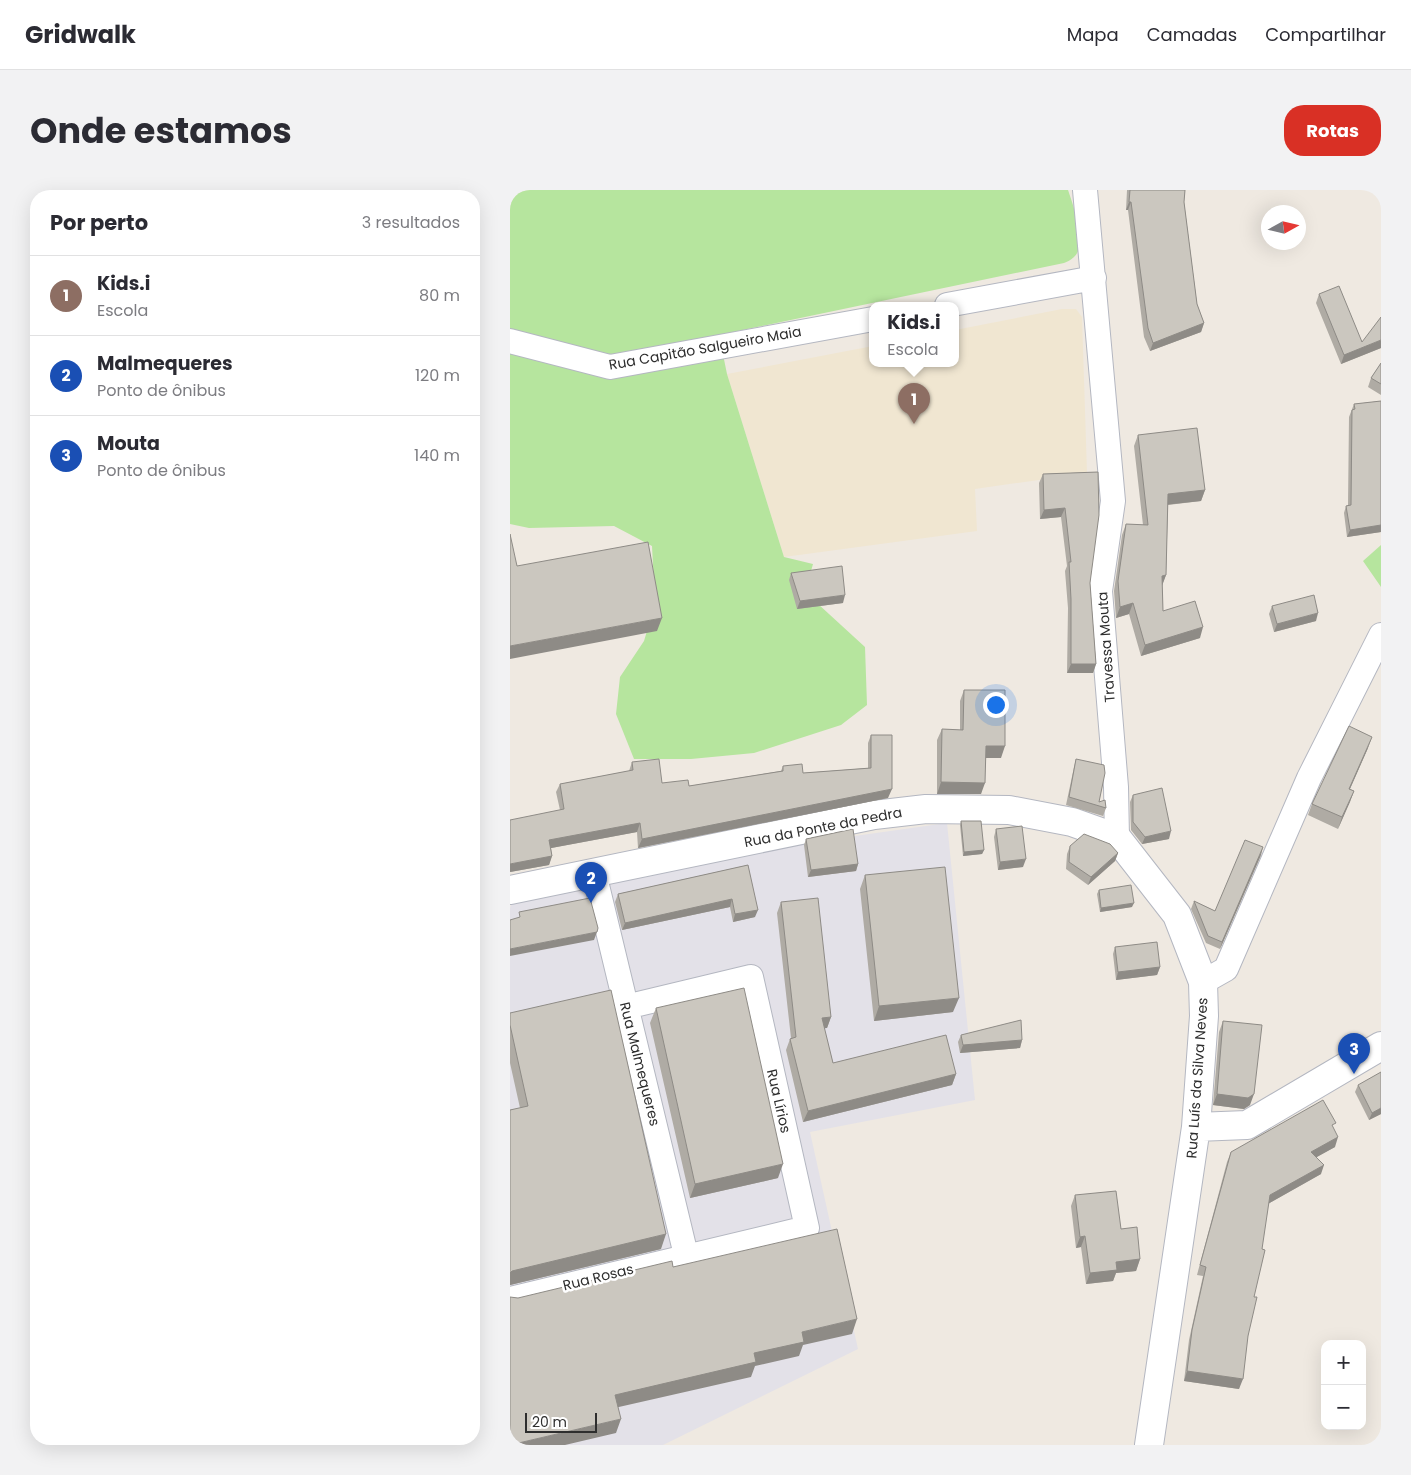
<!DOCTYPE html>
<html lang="pt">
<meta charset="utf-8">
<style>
:root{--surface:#fff;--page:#f2f2f3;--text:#2b2b33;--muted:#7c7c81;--line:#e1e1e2;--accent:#d93025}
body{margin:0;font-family:Poppins,sans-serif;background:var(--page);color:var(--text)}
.controls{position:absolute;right:15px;bottom:15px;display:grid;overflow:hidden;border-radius:10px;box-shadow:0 5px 20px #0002}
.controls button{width:45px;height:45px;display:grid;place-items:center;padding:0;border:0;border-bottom:1px solid var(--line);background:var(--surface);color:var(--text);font:25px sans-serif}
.compass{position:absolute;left:751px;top:15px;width:45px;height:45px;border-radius:50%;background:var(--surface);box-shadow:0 5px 20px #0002;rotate:82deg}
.scale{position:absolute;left:15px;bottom:12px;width:72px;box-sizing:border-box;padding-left:5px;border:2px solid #2e2e2e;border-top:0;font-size:14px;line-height:18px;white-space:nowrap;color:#2e2e2e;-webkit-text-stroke:4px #fff;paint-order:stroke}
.you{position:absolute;left:485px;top:514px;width:18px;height:18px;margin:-12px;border:4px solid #fff;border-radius:50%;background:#1a73e8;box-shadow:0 0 0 8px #1a73e833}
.badge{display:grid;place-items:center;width:32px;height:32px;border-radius:50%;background:var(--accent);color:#fff;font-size:16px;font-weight:700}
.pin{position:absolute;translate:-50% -41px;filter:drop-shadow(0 1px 2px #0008)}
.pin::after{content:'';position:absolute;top:26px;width:18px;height:15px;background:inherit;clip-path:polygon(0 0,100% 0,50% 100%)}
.popup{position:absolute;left:359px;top:112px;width:90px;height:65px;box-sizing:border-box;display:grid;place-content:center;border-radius:10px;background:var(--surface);filter:drop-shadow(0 1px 4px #0005);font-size:16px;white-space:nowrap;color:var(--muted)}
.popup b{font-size:19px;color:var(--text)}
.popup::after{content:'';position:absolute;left:50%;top:100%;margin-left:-10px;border:10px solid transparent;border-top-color:var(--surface)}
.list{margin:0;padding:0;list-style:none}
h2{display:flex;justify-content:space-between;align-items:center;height:65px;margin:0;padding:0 20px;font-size:21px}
h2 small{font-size:16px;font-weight:400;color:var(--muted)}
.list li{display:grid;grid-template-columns:32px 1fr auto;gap:15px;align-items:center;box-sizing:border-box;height:80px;padding:0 20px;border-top:1px solid var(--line)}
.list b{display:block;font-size:19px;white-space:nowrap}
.list p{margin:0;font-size:16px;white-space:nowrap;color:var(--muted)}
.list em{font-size:16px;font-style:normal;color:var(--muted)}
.map{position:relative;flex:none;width:871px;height:1255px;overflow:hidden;border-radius:20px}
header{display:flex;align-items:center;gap:30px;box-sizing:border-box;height:70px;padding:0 25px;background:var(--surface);border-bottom:1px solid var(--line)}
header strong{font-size:24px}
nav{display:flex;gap:28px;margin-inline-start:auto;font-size:18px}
.intro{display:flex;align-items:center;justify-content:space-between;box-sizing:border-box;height:120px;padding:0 30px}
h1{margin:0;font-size:35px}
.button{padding:12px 22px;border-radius:20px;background:var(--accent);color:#fff;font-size:18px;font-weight:700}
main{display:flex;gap:30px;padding:0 30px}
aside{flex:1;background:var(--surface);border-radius:20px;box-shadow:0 5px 20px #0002}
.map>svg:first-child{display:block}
</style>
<header>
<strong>Gridwalk</strong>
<nav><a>Mapa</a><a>Camadas</a><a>Compartilhar</a></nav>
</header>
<div class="intro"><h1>Onde estamos</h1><a class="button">Rotas</a></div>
<main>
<aside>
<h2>Por perto<small>3 resultados</small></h2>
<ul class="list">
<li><span class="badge" style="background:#8d6e63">1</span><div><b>Kids.i</b><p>Escola</p></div><em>80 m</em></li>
<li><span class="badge" style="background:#1a4fb4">2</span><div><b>Malmequeres</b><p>Ponto de ônibus</p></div><em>120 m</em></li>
<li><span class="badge" style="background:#1a4fb4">3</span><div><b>Mouta</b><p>Ponto de ônibus</p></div><em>140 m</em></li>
</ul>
</aside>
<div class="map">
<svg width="871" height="1255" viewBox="0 0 871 1255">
<rect width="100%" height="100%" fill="#efe9e1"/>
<path fill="#e3e1e8" d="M 437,633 L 465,910 L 300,942 L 348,1159 L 153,1255 L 0,1255 L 0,718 L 2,712 L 288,654 Z"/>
<path fill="#f0e6d1" d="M 552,119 L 566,119 L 572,127 L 577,283 L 465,299 L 467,341 L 274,367 L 217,184 L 363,156 L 363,173 L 445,173 L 445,140 Z"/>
<path fill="#b6e59e" d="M 0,0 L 558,0 C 563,15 578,55 564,67 C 561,70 557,72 554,73 L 209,145 L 217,184 L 274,367 L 303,374 L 295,402 L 355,457 L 357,515 L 331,535 L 244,563 L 181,569 L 124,569 L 106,524 L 110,487 L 134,451 L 145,414 L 142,356 L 104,336 L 19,338 L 0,334 Z
M 871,355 L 871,397 L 853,371 Z"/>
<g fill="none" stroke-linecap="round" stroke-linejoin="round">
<defs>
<path id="street" d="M 575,0 L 603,311 L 590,401 L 606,597 L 607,648
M 437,115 L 584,88
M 0,151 L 100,177 L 363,129
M 84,683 L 176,1065
M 693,792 L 716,779 L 799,588 L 871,445
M 0,1109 L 297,1038 L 241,787 L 116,817"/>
<path id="secondary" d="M 0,700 L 364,625 L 416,619 L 499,620 L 562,632 L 607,648 L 667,725 L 693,792 L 694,826 L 686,937 L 639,1255
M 686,937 L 737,935 L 871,856"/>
</defs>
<use href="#street" stroke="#b4b7c1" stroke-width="26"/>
<use href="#secondary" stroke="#b4b7c1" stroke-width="30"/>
<use href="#street" stroke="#fff" stroke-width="24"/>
<use href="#secondary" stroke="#fff" stroke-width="28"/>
</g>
<path fill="#afaba4" d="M 617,0 L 675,0 L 674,12 L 687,114 L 694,133 L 691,142 L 640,161 L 634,147 L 618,20 L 616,20 Z
M 809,104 L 852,152 L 871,158 L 831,174 L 806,113 Z
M 871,173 L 871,205 L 858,197 L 861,188 Z
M 871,211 L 871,342 L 837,347 L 834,323 L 836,316 L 838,315 L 839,227 L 844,214 Z
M 628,245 L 695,300 L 691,311 L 658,315 L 656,385 L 652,395 L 653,421 L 690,448 L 631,466 L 619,424 L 606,428 L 604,401 L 612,345 L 616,334 L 633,335 L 624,256 Z
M 588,282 L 580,393 L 586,474 L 583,483 L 557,483 L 558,418 L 555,381 L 557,376 L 551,327 L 530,329 L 529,293 L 533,284 Z
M 281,383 L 333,413 L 287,419 L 279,390 Z
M 762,416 L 806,431 L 764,442 L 759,424 Z
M 454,500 L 491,568 L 476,568 L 471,604 L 427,604 L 427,550 L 432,539 L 450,540 L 450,511 Z
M 361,545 L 378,608 L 128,658 L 127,642 L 41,658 L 42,666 L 39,675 L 0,682 L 50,620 L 46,602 L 50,594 L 119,581 L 122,572 L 152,593 L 179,596 L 271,581 L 273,576 L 293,583 L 358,578 L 358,553 Z
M 858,558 L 840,599 L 844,601 L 828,639 L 798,625 L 802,614 Z
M 566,569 L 589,612 L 596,618 L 593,626 L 556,615 L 564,577 Z
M 623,605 L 659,649 L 632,654 L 621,640 L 620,612 Z
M 451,631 L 474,660 L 472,664 L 453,666 L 450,635 Z
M 486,639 L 513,677 L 488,680 L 484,647 Z
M 296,649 L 348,674 L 346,681 L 298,687 L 294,655 Z
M 560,656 L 608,663 L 605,671 L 578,695 L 556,679 L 557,664 Z
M 751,665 L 710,759 L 696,753 L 681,719 L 684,711 L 705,721 Z
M 238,675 L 245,727 L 223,732 L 220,717 L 112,740 L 105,712 L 108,704 Z
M 355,685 L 443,822 L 364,831 L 350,699 Z
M 589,700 L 622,717 L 590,722 L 587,704 Z
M 271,712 L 321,827 L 317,838 L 314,838 L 323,873 L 446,884 L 442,895 L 293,932 L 276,860 L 280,849 L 281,848 L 267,723 Z
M 605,757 L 650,777 L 647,785 L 606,790 L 603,764 Z
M 146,818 L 268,988 L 180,1008 L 140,833 Z
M 0,823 L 151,1059 L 0,1095 L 0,920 L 10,918 L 0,873 Z
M 713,831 L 740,915 L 734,919 L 703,915 L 709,842 Z
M 451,845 L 512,850 L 510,858 L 450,863 L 448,852 Z
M 848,895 L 871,924 L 859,930 L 845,902 Z
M 824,939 L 825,957 L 806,967 L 811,984 L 758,1014 L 729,1199 L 674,1191 L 679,1150 L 693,1086 L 687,1085 L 717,972 L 721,962 Z
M 565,1005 L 611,1039 L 630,1069 L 626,1081 L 606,1083 L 603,1091 L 576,1094 L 571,1057 L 566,1058 L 561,1016 Z"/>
<path fill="#8e8b86" d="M 619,12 L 621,12 L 618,20 L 616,20 Z
M 694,133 L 691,142 L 640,161 L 643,153 Z
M 871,150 L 871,158 L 831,174 L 834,165 Z
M 695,300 L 691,311 L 654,315 L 658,304 Z
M 555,318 L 551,327 L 530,329 L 534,320 Z
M 871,335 L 871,342 L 837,347 L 840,340 Z
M 656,385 L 652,396 L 652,386 Z
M 335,405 L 333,413 L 287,419 L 290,411 Z
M 623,413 L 619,424 L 606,428 L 610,417 Z
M 808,423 L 806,431 L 764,442 L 767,434 Z
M 152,428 L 147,441 L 0,469 L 0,456 Z
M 693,437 L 690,448 L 631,466 L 635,455 Z
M 561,474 L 586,474 L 583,483 L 557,483 Z
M 862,547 L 858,558 L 835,610 L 839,599 Z
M 476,556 L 495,556 L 491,568 L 472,568 Z
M 431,592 L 475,593 L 471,604 L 427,604 Z
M 382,599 L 378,608 L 128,658 L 132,649 Z
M 844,601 L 840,612 L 828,639 L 832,627 Z
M 130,633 L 127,642 L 36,659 L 39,650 Z
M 661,641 L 659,649 L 632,654 L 635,647 Z
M 753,657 L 751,665 L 710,759 L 712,752 Z
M 474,660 L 472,664 L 453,666 L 454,662 Z
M 608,663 L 605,671 L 578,695 L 581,687 Z
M 42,666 L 39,675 L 0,682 L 0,674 Z
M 516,669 L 513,677 L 488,680 L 490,672 Z
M 348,674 L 346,681 L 298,687 L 301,680 Z
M 222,709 L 220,717 L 112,740 L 115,733 Z
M 624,713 L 622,717 L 590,722 L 591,718 Z
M 248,720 L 245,727 L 223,732 L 225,724 Z
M 87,742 L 84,750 L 0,766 L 0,759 Z
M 650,777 L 647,785 L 606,790 L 608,782 Z
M 449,808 L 443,822 L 364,831 L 369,816 Z
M 321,827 L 317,838 L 308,839 L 312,828 Z
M 512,850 L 510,858 L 450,863 L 453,855 Z
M 446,884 L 442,895 L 293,932 L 298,921 Z
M 707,904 L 744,904 L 740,915 L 734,919 L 703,915 Z
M 871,918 L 871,924 L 859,930 L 862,923 Z
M 828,947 L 825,957 L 798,972 L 801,962 Z
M 273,974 L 268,988 L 180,1008 L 185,994 Z
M 814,975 L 811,984 L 756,1015 L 760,1005 Z
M 156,1044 L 151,1059 L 0,1095 L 0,1083 L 2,1081 Z
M 575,1046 L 571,1057 L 566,1058 L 570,1047 Z
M 630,1069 L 626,1081 L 606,1083 L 603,1091 L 576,1094 L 580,1083 L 606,1072 Z
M 347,1129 L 342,1144 L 293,1155 L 289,1166 L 245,1176 L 241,1187 L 100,1219 L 105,1205 L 244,1163 L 292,1142 Z
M 677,1181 L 733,1189 L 729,1199 L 674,1191 Z
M 111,1229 L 106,1243 L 55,1255 L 0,1255 Z"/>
<path fill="#cbc7bf" stroke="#8e8b86" d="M 620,0 L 675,0 L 674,12 L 687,114 L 694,133 L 643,153 L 638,138 L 621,12 L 619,12 Z
M 829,96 L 852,152 L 871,127 L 871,150 L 834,165 L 809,104 Z
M 871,173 L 871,194 L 861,188 Z
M 871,211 L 871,335 L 840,340 L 836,316 L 841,315 L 842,220 L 845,219 L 844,214 Z
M 687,238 L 695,300 L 658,304 L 656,385 L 652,386 L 653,421 L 685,411 L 693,437 L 635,455 L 623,413 L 610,417 L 608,391 L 616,334 L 638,335 L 628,245 Z
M 588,282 L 589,325 L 580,393 L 586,474 L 561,474 L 561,409 L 559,372 L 561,372 L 555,318 L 534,320 L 533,284 Z
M 0,344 L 7,376 L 138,352 L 152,428 L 0,456 Z
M 332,376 L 335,405 L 290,411 L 281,383 Z
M 804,405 L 808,423 L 767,434 L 762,416 Z
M 454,500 L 495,500 L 495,556 L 476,556 L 475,593 L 431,592 L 432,539 L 453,540 Z
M 839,536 L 862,547 L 839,599 L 844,601 L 832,627 L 802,614 Z
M 361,545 L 382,545 L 382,599 L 132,649 L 130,633 L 39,650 L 42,666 L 0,674 L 0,630 L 54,619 L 50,594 L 123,580 L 122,572 L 149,569 L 152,593 L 178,590 L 179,596 L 273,581 L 273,576 L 292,574 L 293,583 L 361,578 Z
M 566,569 L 594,575 L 595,583 L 589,612 L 595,610 L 596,618 L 559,607 Z
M 652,598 L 661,641 L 635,647 L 623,632 L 623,605 Z
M 451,631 L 471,631 L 474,660 L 454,662 Z
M 512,636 L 516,669 L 490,672 L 486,639 Z
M 343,639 L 348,674 L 301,680 L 296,649 Z
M 574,644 L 600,654 L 608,663 L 581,687 L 559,672 L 560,656 Z
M 735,650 L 753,657 L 712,752 L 698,746 L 684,711 L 705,721 Z
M 238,675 L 248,720 L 225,724 L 222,709 L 115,733 L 108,704 Z
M 435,677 L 449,808 L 369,816 L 355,685 Z
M 621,695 L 624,713 L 591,718 L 589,700 Z
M 80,708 L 88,738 L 87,742 L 0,759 L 0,730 L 10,727 L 9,722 Z
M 308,708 L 321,827 L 312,828 L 323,873 L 436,845 L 446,884 L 298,921 L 280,849 L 286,847 L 271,712 Z
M 647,752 L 650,777 L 608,782 L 605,757 Z
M 234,798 L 273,974 L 185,994 L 146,818 Z
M 101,800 L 156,1044 L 2,1081 L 0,1083 L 0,920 L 18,916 L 0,835 L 0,823 Z
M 511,830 L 512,850 L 453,855 L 451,845 Z
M 713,831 L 752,835 L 744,904 L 738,908 L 707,904 Z
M 871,882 L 871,918 L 862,923 L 848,895 Z
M 813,910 L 826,933 L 822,935 L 828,947 L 801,962 L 814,975 L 760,1005 L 752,1059 L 755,1060 L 744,1107 L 747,1107 L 738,1146 L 733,1189 L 677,1181 L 682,1140 L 696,1077 L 690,1075 L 721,962 Z
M 606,1001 L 611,1039 L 627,1037 L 630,1069 L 606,1072 L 607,1080 L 580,1083 L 575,1046 L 570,1047 L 565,1005 Z
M 327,1039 L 347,1129 L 292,1142 L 294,1152 L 244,1163 L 246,1172 L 105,1205 L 111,1229 L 0,1255 L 0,1107 L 8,1108 L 162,1071 L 163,1077 Z"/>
<g text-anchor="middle" stroke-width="5" stroke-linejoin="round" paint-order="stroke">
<g font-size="14" fill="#2e2e2e" stroke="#fff">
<text transform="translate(195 158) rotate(-10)" y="5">Rua Capitão Salgueiro Maia</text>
<text transform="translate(596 457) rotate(-94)" y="5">Travessa Mouta</text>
<text transform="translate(313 637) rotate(-11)" y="5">Rua da Ponte da Pedra</text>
<text transform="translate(130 874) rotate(76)" y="5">Rua Malmequeres</text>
<text transform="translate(687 888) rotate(-86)" y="5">Rua Luís da Silva Neves</text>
<text transform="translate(269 911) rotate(77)" y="5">Rua Lírios</text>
<text transform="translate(88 1087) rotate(-14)" y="5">Rua Rosas</text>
</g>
</g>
</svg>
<div class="controls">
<button>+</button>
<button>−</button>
</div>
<svg class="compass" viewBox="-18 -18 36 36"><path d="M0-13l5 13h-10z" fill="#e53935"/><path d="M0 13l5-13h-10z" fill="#7c7c81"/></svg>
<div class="scale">20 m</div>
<div class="you"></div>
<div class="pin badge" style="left:404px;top:234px;background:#8d6e63">1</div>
<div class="popup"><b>Kids.i</b>Escola</div>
<div class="pin badge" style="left:81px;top:713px;background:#1a4fb4">2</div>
<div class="pin badge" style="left:844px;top:884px;background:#1a4fb4">3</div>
</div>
</main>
